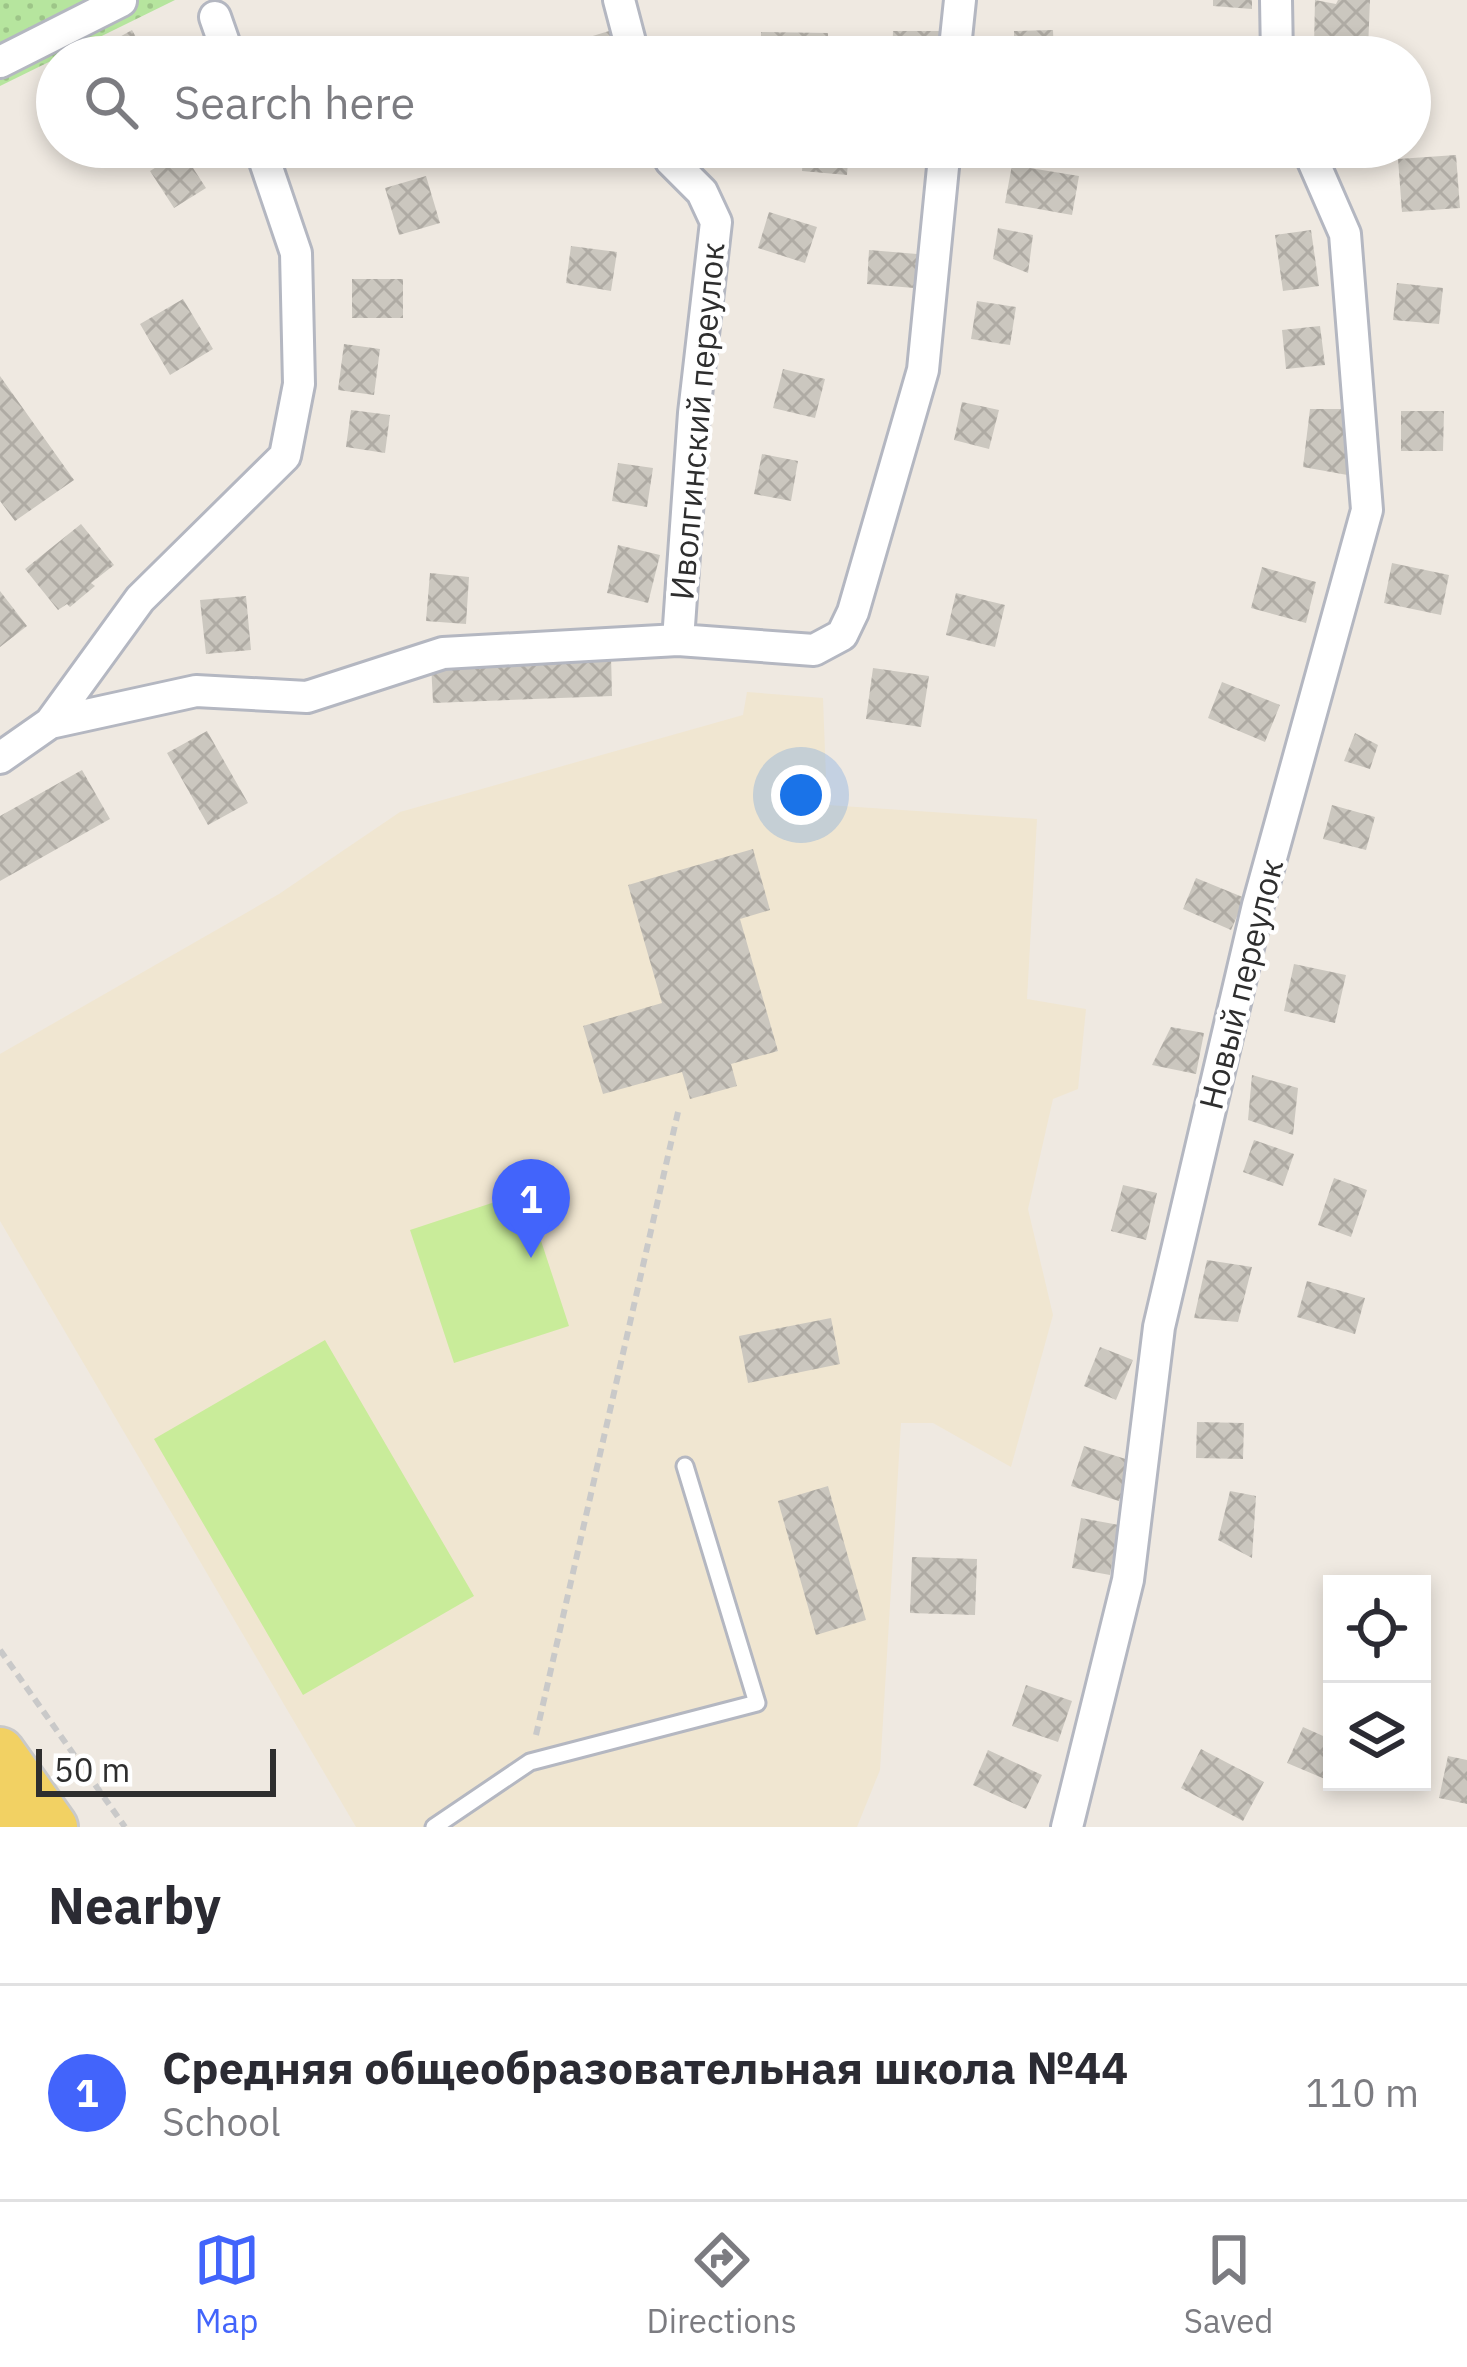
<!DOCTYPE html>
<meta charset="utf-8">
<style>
:root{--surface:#fff;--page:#f7f7f7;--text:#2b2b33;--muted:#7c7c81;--line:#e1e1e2;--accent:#4264fb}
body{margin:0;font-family:"IBM Plex Sans",sans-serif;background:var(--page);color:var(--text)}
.controls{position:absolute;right:36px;bottom:36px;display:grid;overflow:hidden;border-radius:0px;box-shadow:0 6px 18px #0003}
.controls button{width:108px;height:108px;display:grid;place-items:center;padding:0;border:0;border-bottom:3px solid var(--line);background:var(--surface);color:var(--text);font:60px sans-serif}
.scale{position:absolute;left:36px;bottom:30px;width:240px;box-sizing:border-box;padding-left:12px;border:6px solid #2e2e2e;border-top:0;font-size:33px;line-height:42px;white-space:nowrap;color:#2e2e2e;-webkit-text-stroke:9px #fff;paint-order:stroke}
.you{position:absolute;left:801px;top:795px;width:42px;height:42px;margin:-30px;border:9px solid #fff;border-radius:50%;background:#1a73e8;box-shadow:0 0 0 18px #1a73e833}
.badge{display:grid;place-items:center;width:78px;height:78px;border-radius:50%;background:var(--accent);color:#fff;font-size:39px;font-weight:700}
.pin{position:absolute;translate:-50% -99px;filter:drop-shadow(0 3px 6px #0008)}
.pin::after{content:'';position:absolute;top:63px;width:42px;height:36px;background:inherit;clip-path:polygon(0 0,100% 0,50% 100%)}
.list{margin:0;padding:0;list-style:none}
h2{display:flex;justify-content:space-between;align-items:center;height:156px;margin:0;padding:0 48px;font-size:51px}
h2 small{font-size:39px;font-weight:400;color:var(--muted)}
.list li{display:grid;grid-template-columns:78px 1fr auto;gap:36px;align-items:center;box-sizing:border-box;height:216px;padding:0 48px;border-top:3px solid var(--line)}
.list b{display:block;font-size:45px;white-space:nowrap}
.list p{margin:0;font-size:39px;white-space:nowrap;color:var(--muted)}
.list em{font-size:39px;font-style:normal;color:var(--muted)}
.icon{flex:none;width:66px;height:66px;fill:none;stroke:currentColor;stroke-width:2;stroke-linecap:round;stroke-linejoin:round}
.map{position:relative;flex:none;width:1467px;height:1827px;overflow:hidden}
.search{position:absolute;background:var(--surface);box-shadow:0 6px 18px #0003;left:36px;right:36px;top:36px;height:132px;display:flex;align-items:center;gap:30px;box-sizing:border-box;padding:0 42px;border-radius:66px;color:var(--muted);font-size:45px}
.sheet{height:372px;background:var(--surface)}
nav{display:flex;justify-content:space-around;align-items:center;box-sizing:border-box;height:168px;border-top:3px solid var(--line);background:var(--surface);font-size:33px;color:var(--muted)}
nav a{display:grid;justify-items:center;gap:6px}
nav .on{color:var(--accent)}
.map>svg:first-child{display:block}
</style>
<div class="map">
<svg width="1467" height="1827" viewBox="0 0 1467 1827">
<defs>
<pattern id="park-dots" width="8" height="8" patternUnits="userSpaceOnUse" patternTransform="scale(3)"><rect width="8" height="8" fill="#b6e59e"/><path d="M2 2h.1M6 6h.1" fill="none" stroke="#9dc588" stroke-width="1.8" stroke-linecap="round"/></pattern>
<pattern id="building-cross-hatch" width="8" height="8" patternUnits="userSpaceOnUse" patternTransform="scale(3)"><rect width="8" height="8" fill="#cbc7bf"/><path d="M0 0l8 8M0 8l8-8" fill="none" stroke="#afaba4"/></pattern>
</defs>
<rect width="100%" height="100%" fill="#efe9e1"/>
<path fill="#f0e6d1" d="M 747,692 L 823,698 L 827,805 L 1037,819 L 1027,999 L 1086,1009 L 1078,1089 L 1053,1099 L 1028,1209 L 1053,1315 L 1011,1467 L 933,1423 L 901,1423 L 880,1770 L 857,1827 L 356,1827 L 0,1221 L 0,1054 L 279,894 L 400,812 L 743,715 Z"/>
<path fill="url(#park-dots)" d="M 0,0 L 175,0 L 0,86 Z"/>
<path fill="#c9ec9a" d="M 525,1192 L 569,1326 L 454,1363 L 410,1230 Z
M 325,1340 L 474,1596 L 303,1695 L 154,1439 Z"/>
<path fill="url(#building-cross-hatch)" d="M 1213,0 L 1252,0 L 1252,9 L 1213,6 Z
M 1315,0 L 1336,4 L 1338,0 L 1370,0 L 1368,49 L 1314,46 Z
M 132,30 L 147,57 L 105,57 L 100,48 Z
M 1053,30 L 1054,57 L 1014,57 L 1014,31 Z
M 609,31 L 617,57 L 549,57 L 547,50 Z
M 893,31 L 943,31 L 942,57 L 892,57 Z
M 761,32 L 828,33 L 828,57 L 761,57 Z
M 304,147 L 338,147 L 310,160 Z
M 804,147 L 849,147 L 847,175 L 802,171 Z
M 182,151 L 206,188 L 174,208 L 150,171 Z
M 1456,155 L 1460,208 L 1402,212 L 1398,159 Z
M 1012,165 L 1079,176 L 1072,215 L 1005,203 Z
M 426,176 L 440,223 L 399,235 L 385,188 Z
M 769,212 L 817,227 L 805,263 L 758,248 Z
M 998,228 L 1033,235 L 1028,273 L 993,259 Z
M 1311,230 L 1319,286 L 1283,291 L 1275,235 Z
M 571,246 L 617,252 L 611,291 L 566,283 Z
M 869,250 L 917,254 L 914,288 L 867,284 Z
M 352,279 L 403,279 L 403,318 L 352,318 Z
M 1397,283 L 1443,288 L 1439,324 L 1393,320 Z
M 183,299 L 213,349 L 170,375 L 140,324 Z
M 977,301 L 1016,307 L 1010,345 L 971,339 Z
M 1320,326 L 1325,365 L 1286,369 L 1282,330 Z
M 344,344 L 380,349 L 374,395 L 338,390 Z
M 783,369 L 825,379 L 815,418 L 773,408 Z
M 0,376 L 74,480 L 15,521 L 0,501 Z
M 962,402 L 999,410 L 989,449 L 954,440 Z
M 1310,409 L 1343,409 L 1353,476 L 1303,467 Z
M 351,410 L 390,415 L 385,453 L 346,447 Z
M 1401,411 L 1444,411 L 1443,451 L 1401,451 Z
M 762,454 L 798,461 L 791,501 L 754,494 Z
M 618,463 L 653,468 L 647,507 L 612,501 Z
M 81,524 L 114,565 L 91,583 L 95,586 L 70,607 L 67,604 L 58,610 L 25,569 Z
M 618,545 L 660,555 L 648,603 L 607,593 Z
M 1392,563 L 1449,575 L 1441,615 L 1384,603 Z
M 1262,567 L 1316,582 L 1306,623 L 1251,608 Z
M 430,573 L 469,577 L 466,624 L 426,621 Z
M 0,591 L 27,626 L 0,647 Z
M 956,593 L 1005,605 L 995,647 L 946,635 Z
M 246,596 L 251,650 L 206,654 L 200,600 Z
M 611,655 L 612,696 L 433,703 L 431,663 Z
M 873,668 L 929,676 L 921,727 L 866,719 Z
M 1222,682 L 1280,705 L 1265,742 L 1208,718 Z
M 207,731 L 248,803 L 208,825 L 167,753 Z
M 1355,733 L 1378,745 L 1370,769 L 1344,761 Z
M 82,770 L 110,819 L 0,881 L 0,816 Z
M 1332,805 L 1375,817 L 1366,850 L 1323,839 Z
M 753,849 L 770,910 L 740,919 L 778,1051 L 731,1064 L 737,1086 L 690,1099 L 682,1072 L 603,1094 L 583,1026 L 662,1003 L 628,885 Z
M 1196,878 L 1245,898 L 1231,930 L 1183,909 Z
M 1294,964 L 1346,975 L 1335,1023 L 1284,1011 Z
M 1171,1027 L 1204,1033 L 1196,1074 L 1152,1065 Z
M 1252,1075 L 1298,1088 L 1293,1135 L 1248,1120 Z
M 1254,1140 L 1294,1154 L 1283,1186 L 1243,1172 Z
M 1334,1178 L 1367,1190 L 1351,1237 L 1318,1225 Z
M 1123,1185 L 1157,1193 L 1146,1240 L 1111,1231 Z
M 1207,1260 L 1252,1267 L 1238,1322 L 1194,1318 Z
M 1307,1281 L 1365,1298 L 1355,1334 L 1297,1317 Z
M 831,1318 L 840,1364 L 748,1383 L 739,1336 Z
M 1100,1347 L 1133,1360 L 1116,1400 L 1084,1386 Z
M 1197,1422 L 1244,1423 L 1243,1459 L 1196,1458 Z
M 1084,1446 L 1132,1461 L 1119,1501 L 1071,1486 Z
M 828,1486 L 866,1620 L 816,1635 L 778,1501 Z
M 1230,1491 L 1256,1496 L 1252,1558 L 1218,1540 Z
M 1081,1518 L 1119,1525 L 1110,1575 L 1072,1568 Z
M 912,1557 L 977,1559 L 975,1615 L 910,1613 Z
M 1026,1685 L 1072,1701 L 1058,1742 L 1012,1726 Z
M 1303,1727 L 1332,1740 L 1332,1782 L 1287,1763 Z
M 1201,1749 L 1264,1782 L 1243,1821 L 1181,1788 Z
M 988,1750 L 1042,1775 L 1026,1809 L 973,1785 Z
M 1448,1756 L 1467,1760 L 1467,1804 L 1439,1798 Z"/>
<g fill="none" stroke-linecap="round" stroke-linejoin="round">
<defs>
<path id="service" d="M 434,1827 L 530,1762 L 757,1703 L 685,1466"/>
<path id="minor" d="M 619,0 L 634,57
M 1276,0 L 1277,57
M 215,17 L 229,57
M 954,57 L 960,0
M 0,62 L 121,1
M 663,147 L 671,161 L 702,192 L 716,222 L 694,413 L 678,640
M 50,723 L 140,599 L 285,456 L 299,384 L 296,253 L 260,147
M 0,758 L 50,723 L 196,691 L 307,697 L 443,653 L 678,640 L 814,650 L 842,635 L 853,612 L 923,370 L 945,147
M 1067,1827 L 1128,1580 L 1159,1327 L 1258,905 L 1367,510 L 1345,234 L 1307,147"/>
<path id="primary" d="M 0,1752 L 53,1827
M 0,1816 L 8,1827"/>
</defs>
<use href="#service" stroke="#b4b7c1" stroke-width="21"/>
<use href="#minor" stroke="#b4b7c1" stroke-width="36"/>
<use href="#primary" stroke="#c9c9c9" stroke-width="54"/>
<path stroke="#c9c9c9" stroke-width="6" stroke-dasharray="9 6" stroke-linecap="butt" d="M 0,1650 L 125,1827
M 536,1735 L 678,1112"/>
<use href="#service" stroke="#fff" stroke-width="15"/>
<use href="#minor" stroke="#fff" stroke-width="30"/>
<use href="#primary" stroke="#f2d163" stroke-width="48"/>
</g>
<g text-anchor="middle" stroke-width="9" stroke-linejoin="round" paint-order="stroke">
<g font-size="33" fill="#2e2e2e" stroke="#fff">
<text transform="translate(697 421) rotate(-85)" y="12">Иволгинский переулок</text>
<text transform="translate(1241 984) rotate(-76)" y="12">Новый переулок</text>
</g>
</g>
</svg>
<div class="controls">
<button><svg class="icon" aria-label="locate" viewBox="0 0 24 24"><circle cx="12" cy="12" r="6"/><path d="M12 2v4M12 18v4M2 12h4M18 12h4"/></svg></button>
<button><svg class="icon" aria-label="layers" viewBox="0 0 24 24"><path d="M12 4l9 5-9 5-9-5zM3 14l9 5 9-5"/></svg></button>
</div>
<div class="scale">50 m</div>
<div class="you"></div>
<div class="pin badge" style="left:531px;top:1258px">1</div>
<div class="search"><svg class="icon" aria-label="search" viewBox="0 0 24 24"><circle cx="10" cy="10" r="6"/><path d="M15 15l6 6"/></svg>Search here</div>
</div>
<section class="sheet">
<h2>Nearby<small></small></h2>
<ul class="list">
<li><span class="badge">1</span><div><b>Средняя общеобразовательная школа №44</b><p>School</p></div><em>110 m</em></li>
</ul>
</section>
<nav>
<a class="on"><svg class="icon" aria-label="map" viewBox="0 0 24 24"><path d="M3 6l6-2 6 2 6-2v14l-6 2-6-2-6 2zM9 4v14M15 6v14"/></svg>Map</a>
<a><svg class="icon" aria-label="directions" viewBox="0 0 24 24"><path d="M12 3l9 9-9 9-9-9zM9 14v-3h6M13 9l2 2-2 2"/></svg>Directions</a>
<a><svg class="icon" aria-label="saved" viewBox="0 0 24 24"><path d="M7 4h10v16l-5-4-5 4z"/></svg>Saved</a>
</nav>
